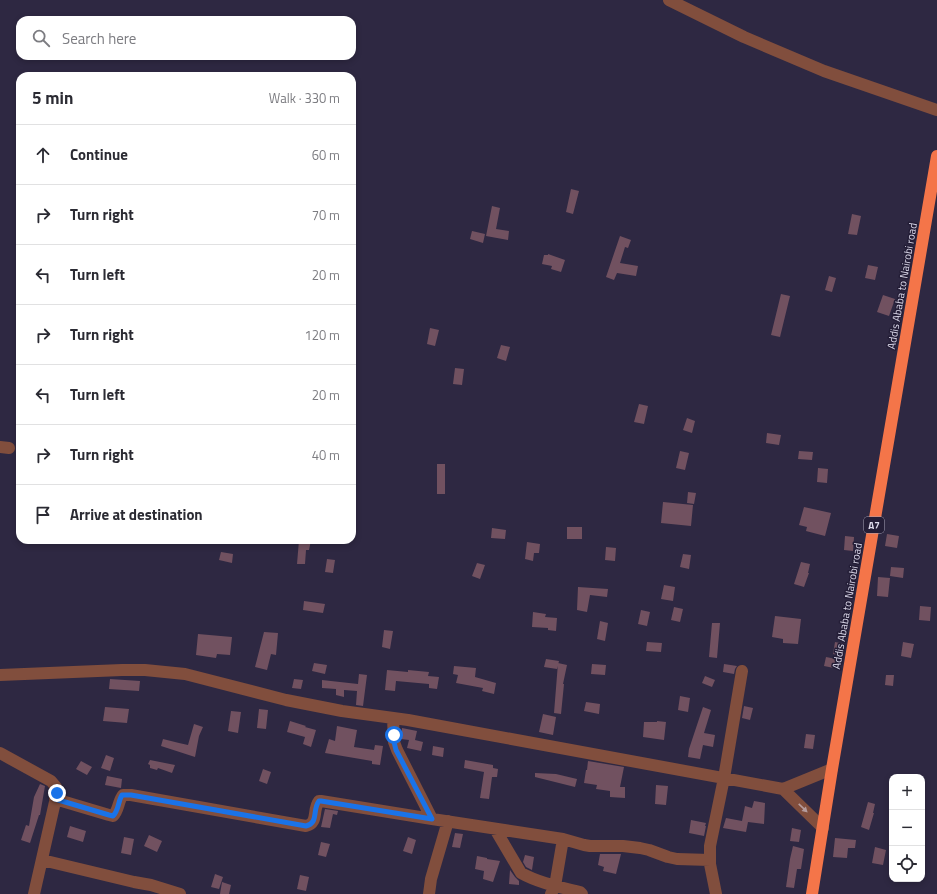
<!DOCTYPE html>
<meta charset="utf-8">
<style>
:root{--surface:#fff;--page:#f7f7f7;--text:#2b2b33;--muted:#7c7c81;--line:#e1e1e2}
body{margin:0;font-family:"Titillium Web",sans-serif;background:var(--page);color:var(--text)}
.controls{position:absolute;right:12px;bottom:12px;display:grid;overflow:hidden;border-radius:8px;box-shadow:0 2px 6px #0003}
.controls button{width:36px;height:36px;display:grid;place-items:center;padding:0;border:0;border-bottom:1px solid var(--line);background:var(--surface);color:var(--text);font:20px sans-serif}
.stop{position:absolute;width:12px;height:12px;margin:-9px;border:3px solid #1a73e8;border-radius:50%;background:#fff}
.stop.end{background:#1a73e8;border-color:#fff;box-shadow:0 1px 4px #0008}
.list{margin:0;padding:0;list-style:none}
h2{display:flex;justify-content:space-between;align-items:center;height:52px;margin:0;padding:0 16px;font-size:17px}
h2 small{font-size:13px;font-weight:400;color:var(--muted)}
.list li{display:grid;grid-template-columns:26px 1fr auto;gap:12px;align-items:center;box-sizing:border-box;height:60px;padding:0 16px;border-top:1px solid var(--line)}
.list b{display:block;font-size:15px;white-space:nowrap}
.list em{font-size:13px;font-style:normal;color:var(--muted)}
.icon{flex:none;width:22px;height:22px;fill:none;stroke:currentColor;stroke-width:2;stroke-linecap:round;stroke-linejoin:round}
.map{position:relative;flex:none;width:937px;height:894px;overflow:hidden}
.search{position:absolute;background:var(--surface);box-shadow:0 2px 6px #0003;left:16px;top:16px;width:340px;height:44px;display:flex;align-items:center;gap:10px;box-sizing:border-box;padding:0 14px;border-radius:12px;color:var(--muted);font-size:15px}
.panel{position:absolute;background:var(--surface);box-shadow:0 2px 6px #0003;left:16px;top:72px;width:340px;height:472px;border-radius:12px}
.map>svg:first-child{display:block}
</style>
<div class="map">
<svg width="937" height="894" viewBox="0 0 937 894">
<rect width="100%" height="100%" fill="#2e2842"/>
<path fill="#715160" d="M 571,189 L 579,191 L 573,214 L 566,212 Z
M 492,206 L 500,208 L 496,229 L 509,231 L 508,240 L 486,236 Z
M 852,214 L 861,216 L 857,235 L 848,234 Z
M 472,231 L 485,234 L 483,243 L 470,239 Z
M 620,236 L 631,240 L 628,248 L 625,247 L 620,263 L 638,266 L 636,276 L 617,273 L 614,280 L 606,277 Z
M 548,254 L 565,260 L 561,272 L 551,269 L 552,266 L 542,264 L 544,255 L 548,255 Z
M 868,265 L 878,267 L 875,280 L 865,278 Z
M 829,276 L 836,278 L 832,292 L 825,290 Z
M 781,294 L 790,296 L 780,337 L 771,335 Z
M 883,295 L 895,299 L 889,316 L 877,312 Z
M 430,328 L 439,330 L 435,346 L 427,344 Z
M 501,345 L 510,347 L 506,361 L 497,358 Z
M 455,368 L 464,369 L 462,385 L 453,384 Z
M 639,404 L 648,406 L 644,424 L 634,422 Z
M 687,418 L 695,421 L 692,433 L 683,430 Z
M 767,433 L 781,435 L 779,445 L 766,443 Z
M 680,451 L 689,453 L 685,470 L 676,468 Z
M 799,451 L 813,452 L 812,460 L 798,459 Z
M 437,464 L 445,464 L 445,494 L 437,494 Z
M 818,468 L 828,469 L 827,483 L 817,482 Z
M 688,492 L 696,493 L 694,504 L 687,503 Z
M 663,502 L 693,505 L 691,526 L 661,523 Z
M 804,507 L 831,513 L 825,536 L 806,531 L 807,527 L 799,525 Z
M 567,527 L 582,527 L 582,539 L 567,539 Z
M 492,528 L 506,530 L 505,539 L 491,538 Z
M 887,534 L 899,536 L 897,548 L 885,546 Z
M 845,536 L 854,537 L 853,551 L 844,550 Z
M 299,540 L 311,540 L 309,550 L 306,550 L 305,564 L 297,564 Z
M 527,542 L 540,544 L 539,553 L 534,553 L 533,561 L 525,559 Z
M 606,547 L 616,548 L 615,561 L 605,560 Z
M 221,552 L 233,554 L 232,563 L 219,560 Z
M 683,554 L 691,555 L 689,569 L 680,567 Z
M 327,559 L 335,560 L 333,573 L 325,572 Z
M 801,562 L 810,564 L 808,573 L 809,573 L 804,587 L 794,584 Z
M 477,563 L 485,565 L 480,579 L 472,576 Z
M 891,567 L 904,568 L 903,578 L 890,576 Z
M 878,577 L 890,578 L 888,597 L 877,596 Z
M 664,585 L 675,587 L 673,601 L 661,599 Z
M 578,587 L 608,589 L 607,597 L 590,595 L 587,612 L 577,610 Z
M 304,601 L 325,604 L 323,613 L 303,610 Z
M 920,606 L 931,607 L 930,621 L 919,620 Z
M 674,607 L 683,609 L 680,622 L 671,620 Z
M 641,610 L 650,612 L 647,626 L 638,624 Z
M 533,612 L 546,614 L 545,617 L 557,618 L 556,631 L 548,630 L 548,628 L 532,627 Z
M 775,616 L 801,619 L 798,644 L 783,643 L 783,639 L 772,637 Z
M 600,621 L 608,623 L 605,641 L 597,639 Z
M 712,623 L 720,623 L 717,658 L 709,657 Z
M 384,630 L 393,631 L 390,649 L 382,647 Z
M 264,632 L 278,633 L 276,655 L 271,654 L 267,670 L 255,667 Z
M 198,634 L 232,637 L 230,655 L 217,654 L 216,658 L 196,655 Z
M 647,642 L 662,643 L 661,652 L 646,651 Z
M 835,642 L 845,644 L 842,656 L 833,654 Z
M 903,642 L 914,644 L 911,658 L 901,656 Z
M 826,657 L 836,659 L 834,668 L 824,666 Z
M 546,659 L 559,661 L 557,669 L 544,667 Z
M 314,663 L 327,665 L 325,674 L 312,671 Z
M 558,663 L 567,665 L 563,684 L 564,684 L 561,714 L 554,713 Z
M 592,664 L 606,665 L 605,675 L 591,674 Z
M 724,664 L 737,666 L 735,669 L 734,674 L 723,672 Z
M 454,666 L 476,668 L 475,677 L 496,683 L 494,694 L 482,691 L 483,688 L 456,683 L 458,675 L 453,674 Z
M 387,670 L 408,672 L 408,670 L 429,672 L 428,676 L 439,677 L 437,689 L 429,688 L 429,684 L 396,681 L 395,691 L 385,690 Z
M 359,674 L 367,675 L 363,706 L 356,705 L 357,691 L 344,690 L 344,697 L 336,695 L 336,689 L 322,688 L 322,680 L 358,684 Z
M 886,675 L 894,675 L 893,686 L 885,685 Z
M 705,676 L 715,680 L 712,687 L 702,683 Z
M 110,679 L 140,681 L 139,691 L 109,689 Z
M 294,679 L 303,680 L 301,689 L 292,688 Z
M 680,696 L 690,698 L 688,712 L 678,710 Z
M 586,702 L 600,704 L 599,714 L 584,711 Z
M 744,706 L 753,708 L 750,720 L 742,718 Z
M 105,707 L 129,709 L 127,723 L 103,721 Z
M 703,707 L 711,710 L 704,733 L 715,735 L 713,747 L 703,745 L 700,759 L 688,757 L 689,749 Z
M 259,709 L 268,710 L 266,729 L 257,728 Z
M 231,711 L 241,712 L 238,733 L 228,731 Z
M 543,714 L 556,717 L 553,735 L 539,732 Z
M 290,721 L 306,726 L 305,727 L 316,730 L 311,747 L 303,744 L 305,737 L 287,732 Z
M 657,721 L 666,722 L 664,740 L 643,737 L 644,722 L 657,722 Z
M 194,724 L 203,727 L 199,736 L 195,757 L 161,746 L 163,739 L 179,743 L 188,745 Z
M 337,726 L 357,730 L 354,747 L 374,750 L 375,745 L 383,746 L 380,765 L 372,764 L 372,761 L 325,753 L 329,739 L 335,741 Z
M 402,728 L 417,731 L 415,740 L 423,742 L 421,751 L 407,748 L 409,740 L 401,739 Z
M 806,734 L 815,735 L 813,749 L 804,748 Z
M 433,746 L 444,748 L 443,757 L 432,755 Z
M 106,755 L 114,758 L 110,771 L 101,768 Z
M 150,760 L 175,765 L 172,773 L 158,768 L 157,770 L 150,768 L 150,765 L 148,764 Z
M 465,760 L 493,765 L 493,768 L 498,769 L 497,777 L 492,777 L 489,799 L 480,798 L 484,772 L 464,768 Z
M 81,761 L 92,767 L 87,775 L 76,769 Z
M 588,761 L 624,767 L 620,787 L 625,787 L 625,798 L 610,797 L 610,791 L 596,789 L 597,785 L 584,783 L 586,770 L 587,770 Z
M 263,769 L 271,772 L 267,784 L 259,781 Z
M 535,773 L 556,774 L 577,779 L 575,787 L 535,777 Z
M 107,776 L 122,779 L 121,788 L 105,785 Z
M 40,784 L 45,786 L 40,815 L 39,815 L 30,843 L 21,840 L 26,825 L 29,826 L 34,797 Z
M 656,785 L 668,786 L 666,805 L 655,804 Z
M 754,801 L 765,803 L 764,824 L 748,822 L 746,832 L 723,828 L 726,818 L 742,821 L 745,806 L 752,808 Z
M 868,802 L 875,804 L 873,813 L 874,813 L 869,830 L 861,827 Z
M 325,809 L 338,811 L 337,815 L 333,814 L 330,828 L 321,827 Z
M 691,820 L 706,823 L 705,826 L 706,826 L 704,836 L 689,833 Z
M 70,826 L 86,831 L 83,842 L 67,837 Z
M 792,828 L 801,830 L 799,842 L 790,841 Z
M 455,833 L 463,834 L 460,848 L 452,847 Z
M 149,835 L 162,841 L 157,852 L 144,846 Z
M 124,837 L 134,839 L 131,855 L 121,853 Z
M 408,837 L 416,840 L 412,854 L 403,851 Z
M 835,838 L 856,840 L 855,848 L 848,848 L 847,858 L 833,857 Z
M 321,842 L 330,844 L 326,857 L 318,855 Z
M 793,846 L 804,849 L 801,869 L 797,869 L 794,888 L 786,887 L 790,859 Z
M 875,847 L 886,850 L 883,865 L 872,863 Z
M 600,854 L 621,854 L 616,874 L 603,871 L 604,867 L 598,865 Z
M 525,855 L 534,857 L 532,870 L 526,867 L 523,862 Z
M 477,856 L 487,858 L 487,859 L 500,861 L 493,882 L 483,879 L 484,871 L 475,869 Z
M 510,870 L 515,877 L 519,881 L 519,885 L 509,884 Z
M 215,874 L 223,877 L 219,889 L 211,887 Z
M 300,875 L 309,877 L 306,891 L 297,889 Z
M 222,882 L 231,885 L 229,894 L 220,894 Z"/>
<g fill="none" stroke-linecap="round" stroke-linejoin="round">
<path stroke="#814e3d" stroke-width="12" d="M 669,0 L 744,37 L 824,71 L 937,110
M 0,447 L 9,448
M 0,675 L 122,670 L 145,670 L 185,674 L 286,700 L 342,711 L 408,720 L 783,789 L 823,828
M 393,718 L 394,742 L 397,750 L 432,819
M 0,753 L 51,781 L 56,787 L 57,793 L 34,894
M 783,789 L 832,769
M 55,799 L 109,815 L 113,816 C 119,810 118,801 123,795 L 131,795 L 306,826 C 319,823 312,810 319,801 L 321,801 L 432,819 L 563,839 L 584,845 L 590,846 L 623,846 L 640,848 L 649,850 L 668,857 L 677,859 L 710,860
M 495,829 L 521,873 C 539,883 560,887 580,892 L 582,894
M 42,860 L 134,882 L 151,885 L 180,894
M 429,894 L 431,879 L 448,821
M 551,894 L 555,886 L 563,839
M 716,894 L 710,864 L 710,846 L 724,778 L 742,671"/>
<path stroke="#f47549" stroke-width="12" d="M 812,894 L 832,769 L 937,156"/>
</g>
<defs><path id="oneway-solid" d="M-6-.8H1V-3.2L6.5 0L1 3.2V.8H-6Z"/></defs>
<use fill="#b49b9d" href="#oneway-solid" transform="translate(803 808) rotate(44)"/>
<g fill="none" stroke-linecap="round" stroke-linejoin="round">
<path stroke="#1a73e8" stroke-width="5" d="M 57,793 L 55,799 L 109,815 L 113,816 C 119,810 118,801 122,795 L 131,795 L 306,826 C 319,823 312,810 319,801 L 321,801 L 432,819 L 396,750 L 394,742 L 394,735"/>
</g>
<g text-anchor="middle" stroke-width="3" stroke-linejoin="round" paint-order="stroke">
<rect fill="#241e37" stroke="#a6a2b5" stroke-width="1" x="864" y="517" width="20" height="16" rx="3"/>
<g font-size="10" font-weight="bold" fill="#dddaeb">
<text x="874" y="529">A7</text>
</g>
<g font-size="11" fill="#dddaeb" stroke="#241e37">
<text transform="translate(902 286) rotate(-80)" y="4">Addis Ababa to Nairobi road</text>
<text transform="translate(847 606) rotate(-80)" y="4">Addis Ababa to Nairobi road</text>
</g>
</g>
</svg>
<div class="controls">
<button>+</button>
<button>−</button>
<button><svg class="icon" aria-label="locate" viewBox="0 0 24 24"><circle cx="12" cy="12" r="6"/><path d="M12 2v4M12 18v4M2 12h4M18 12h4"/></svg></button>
</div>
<div class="stop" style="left:394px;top:735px"></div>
<div class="stop end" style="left:57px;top:793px"></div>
<div class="search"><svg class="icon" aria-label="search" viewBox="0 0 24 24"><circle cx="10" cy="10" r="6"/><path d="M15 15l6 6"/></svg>Search here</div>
<section class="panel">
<h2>5 min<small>Walk · 330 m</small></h2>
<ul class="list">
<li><svg class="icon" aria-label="ahead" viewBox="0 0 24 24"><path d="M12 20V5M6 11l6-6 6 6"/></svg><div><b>Continue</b></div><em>60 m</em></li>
<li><svg class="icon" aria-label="right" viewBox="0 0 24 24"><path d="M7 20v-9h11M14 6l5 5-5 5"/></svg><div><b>Turn right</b></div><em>70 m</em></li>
<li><svg class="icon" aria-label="left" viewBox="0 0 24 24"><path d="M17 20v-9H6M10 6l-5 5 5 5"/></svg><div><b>Turn left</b></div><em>20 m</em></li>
<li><svg class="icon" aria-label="right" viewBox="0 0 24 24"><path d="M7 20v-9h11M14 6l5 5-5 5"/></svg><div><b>Turn right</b></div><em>120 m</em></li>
<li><svg class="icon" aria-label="left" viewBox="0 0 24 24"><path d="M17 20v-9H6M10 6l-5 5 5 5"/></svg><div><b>Turn left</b></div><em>20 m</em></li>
<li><svg class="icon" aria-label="right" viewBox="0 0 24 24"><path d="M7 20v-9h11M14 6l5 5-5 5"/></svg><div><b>Turn right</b></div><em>40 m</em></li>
<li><svg class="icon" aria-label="arrive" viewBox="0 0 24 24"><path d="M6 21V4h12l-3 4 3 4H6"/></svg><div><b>Arrive at destination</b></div></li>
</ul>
</section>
</div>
